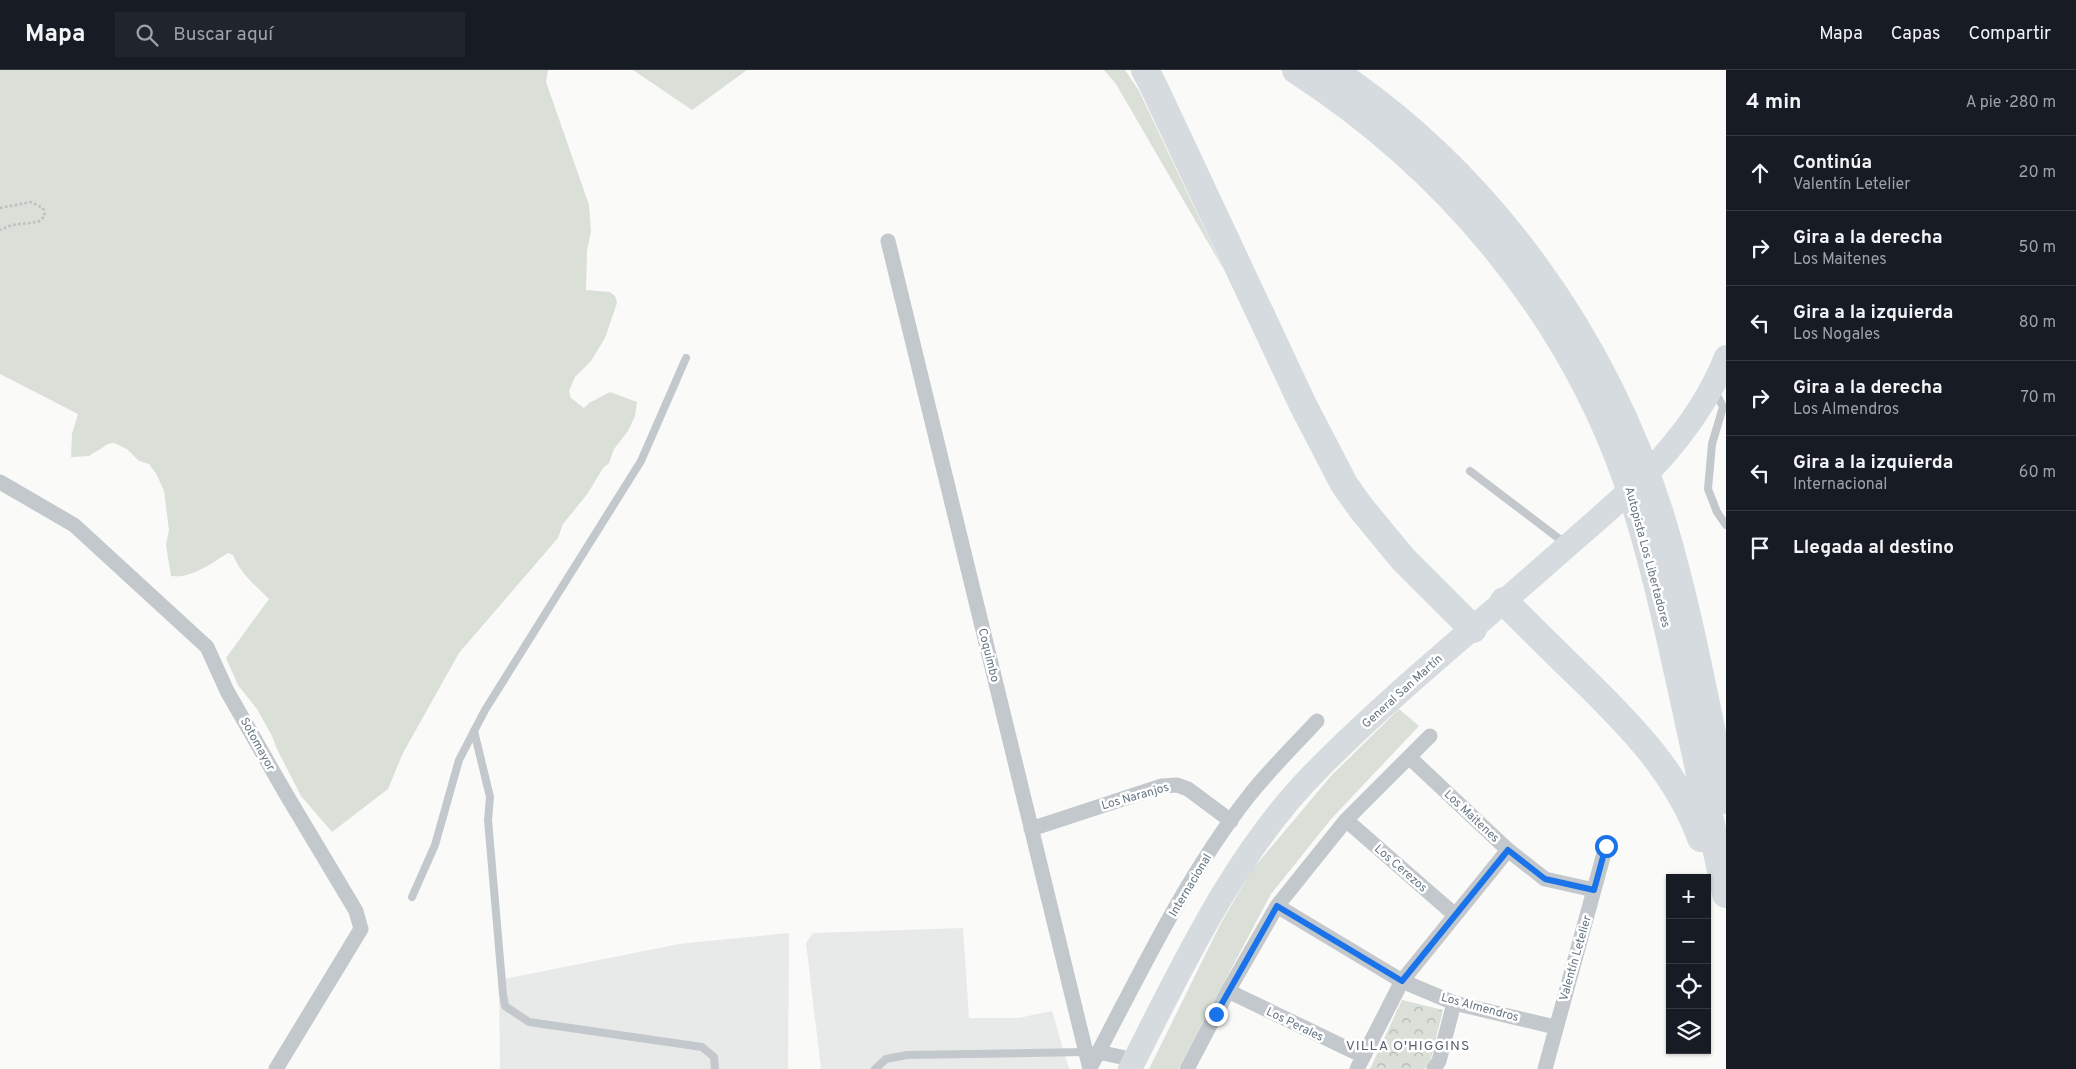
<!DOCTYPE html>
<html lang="es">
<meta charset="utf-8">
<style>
:root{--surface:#171b24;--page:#20242c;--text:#f1f3f6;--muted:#9ea1a6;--line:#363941}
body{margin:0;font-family:Overpass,sans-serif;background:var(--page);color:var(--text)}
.controls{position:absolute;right:15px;bottom:15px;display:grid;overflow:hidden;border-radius:0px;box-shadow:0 1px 4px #0004}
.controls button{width:45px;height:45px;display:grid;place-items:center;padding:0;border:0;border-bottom:1px solid var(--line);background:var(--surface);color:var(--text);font:25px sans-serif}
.stop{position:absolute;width:15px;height:15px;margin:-11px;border:4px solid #1a73e8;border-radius:50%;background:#fff}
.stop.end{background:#1a73e8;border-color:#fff;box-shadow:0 1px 5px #0008}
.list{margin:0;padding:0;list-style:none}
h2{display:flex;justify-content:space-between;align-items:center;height:65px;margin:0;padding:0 20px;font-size:21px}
h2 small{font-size:16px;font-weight:400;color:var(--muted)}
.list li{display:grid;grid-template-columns:32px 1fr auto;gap:15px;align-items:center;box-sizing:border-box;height:75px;padding:0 20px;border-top:1px solid var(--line)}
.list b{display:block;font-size:19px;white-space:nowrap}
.list p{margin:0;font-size:16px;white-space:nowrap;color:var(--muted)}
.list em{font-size:16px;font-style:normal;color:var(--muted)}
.icon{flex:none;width:28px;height:28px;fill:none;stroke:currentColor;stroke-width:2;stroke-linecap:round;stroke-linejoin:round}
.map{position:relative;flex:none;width:1726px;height:999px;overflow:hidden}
header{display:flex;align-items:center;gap:30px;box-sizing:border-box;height:70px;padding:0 25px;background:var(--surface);border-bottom:1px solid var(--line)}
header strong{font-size:24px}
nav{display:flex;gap:28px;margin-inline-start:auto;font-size:18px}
.search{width:350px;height:45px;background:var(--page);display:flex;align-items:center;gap:12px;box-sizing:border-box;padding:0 18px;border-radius:0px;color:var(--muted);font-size:19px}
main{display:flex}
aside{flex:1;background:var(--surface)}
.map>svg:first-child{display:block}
</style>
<header>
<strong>Mapa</strong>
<div class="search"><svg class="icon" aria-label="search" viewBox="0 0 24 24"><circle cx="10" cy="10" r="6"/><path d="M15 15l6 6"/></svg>Buscar aquí</div>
<nav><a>Mapa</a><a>Capas</a><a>Compartir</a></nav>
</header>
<main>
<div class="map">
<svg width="1726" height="999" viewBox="0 0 1726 999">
<defs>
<pattern id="park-crowns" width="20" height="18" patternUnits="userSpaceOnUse" patternTransform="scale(1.25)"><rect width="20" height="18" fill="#dadfd7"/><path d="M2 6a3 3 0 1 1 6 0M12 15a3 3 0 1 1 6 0" fill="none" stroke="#b4b9b4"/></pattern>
</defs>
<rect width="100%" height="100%" fill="#fafaf8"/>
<path fill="#e8e9e9" d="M 963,858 L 969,948 L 1018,948 L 1052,941 L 1069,999 L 821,999 L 806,873 L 813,863 Z
M 789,863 L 788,999 L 500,999 L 499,910 L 679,874 Z"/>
<path fill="#dadfd7" d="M 0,0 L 548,0 L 546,12 L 589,135 L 591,161 L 587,181 L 586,220 L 610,222 L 615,226 L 617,233 L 605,268 L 591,291 L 575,307 L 569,321 L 571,328 L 584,338 L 589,333 L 610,322 L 637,332 L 635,346 L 628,361 L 614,379 L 609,393 L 603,398 L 588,423 L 563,454 L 558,468 L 459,583 L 403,683 L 388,719 L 332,762 L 301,726 L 277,679 L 272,666 L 257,639 L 238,615 L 226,588 L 269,529 C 256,516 240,503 233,485 L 228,483 C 212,493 191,509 171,506 L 166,475 L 169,460 L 164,421 L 157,405 L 149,394 L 139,391 L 127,379 L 114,373 L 108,374 L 89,386 L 71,387 L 72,364 L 78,344 L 0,304 Z
M 633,0 L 747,0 L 692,40 Z
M 1104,0 L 1125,0 L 1139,21 L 1224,200 L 1116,14 Z
M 1399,639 L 1419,656 L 1332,748 L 1271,824 L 1178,999 L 1149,999 L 1220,855 L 1251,801 L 1331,706 Z"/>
<path fill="url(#park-crowns)" d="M 1402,930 L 1443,940 L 1429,997 L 1422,999 L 1370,999 Z"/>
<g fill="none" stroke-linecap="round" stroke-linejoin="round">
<path stroke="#bbbfc2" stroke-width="2.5" stroke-dasharray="2.5 2.5" stroke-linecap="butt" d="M 0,138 L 31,132 L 43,138 L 45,146 L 38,152 L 12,155 L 0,160"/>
<path stroke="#c3c8cc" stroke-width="8" d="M 1714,322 L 1718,327 L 1723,337 L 1712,374 L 1708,419 L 1717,442 L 1726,455
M 1470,401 L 1566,474
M 474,661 L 490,727 L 488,750 L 503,924 L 505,936 L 529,952 L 702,977 L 714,987 L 715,999
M 412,827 L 435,775 L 459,690 L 485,640 L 641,391 L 686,288
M 875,999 L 886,989 L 907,985 L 1086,982"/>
<path stroke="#c3c8cc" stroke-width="15" d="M 888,171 L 1090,999
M 0,412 L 74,455 L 207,577 L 227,621 L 286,724 L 356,841 L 361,859 L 276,999
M 1409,687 L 1508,780 L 1545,809 L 1594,820
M 1346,750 L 1455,845
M 1031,759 L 1162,716 L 1177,715 L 1188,719 L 1231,751
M 1277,836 L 1402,911 L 1454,933 L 1555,957
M 1228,921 L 1363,986
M 1098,982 L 1135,990
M 1090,998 C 1139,906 1184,809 1248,727 C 1269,700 1294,676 1317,651
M 1187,999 L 1228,921 L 1277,836 L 1346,750 L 1430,666
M 1357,999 L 1402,911 L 1508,780
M 1434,999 L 1439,991 L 1454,933
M 1545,999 L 1606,776"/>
<path stroke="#d6dbdf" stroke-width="24" d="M 1130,999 C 1182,897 1235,782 1317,700 C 1390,626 1472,560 1549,492 C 1619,430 1691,376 1726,287"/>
<path stroke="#d6dbdf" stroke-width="28" d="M 1145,0 L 1153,15 L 1303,335 L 1344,414 L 1361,438 L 1403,489 L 1473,559
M 1296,0 C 1446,97 1567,240 1627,410 C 1650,476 1665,544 1680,612 C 1695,682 1711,753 1726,824
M 1332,0 C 1491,106 1608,272 1663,454 C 1690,544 1706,638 1726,730
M 1504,531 C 1531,558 1557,584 1584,610 C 1632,657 1678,704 1701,768"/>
</g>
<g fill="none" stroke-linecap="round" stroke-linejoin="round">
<path stroke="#1a73e8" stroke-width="6" d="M 1216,944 L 1277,836 L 1402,911 L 1508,780 L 1545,809 L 1594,820 L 1606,776"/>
</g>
<g text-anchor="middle" stroke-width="5" stroke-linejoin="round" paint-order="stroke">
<g font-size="12" fill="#657683" stroke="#fff">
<text transform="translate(1648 487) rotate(75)" y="4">Autopista Los Libertadores</text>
<text transform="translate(989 585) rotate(76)" y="4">Coquimbo</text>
<text transform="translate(1402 621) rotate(-42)" y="4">General San Martín</text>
<text transform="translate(258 674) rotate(61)" y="4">Sotomayor</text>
<text transform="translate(1135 726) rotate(-16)" y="4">Los Naranjos</text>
<text transform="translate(1472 746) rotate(43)" y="4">Los Maitenes</text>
<text transform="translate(1401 798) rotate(41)" y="4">Los Cerezos</text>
<text transform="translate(1190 815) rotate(-59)" y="4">Internacional</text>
<text transform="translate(1575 888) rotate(-74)" y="4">Valentín Letelier</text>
<text transform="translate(1480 937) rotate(15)" y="4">Los Almendros</text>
<text transform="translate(1295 954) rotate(26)" y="4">Los Perales</text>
</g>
<g font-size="14" letter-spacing="1" fill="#57646e" stroke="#fff">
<text x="1408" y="980">VILLA O'HIGGINS</text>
</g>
</g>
</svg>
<div class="controls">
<button>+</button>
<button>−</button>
<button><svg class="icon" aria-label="locate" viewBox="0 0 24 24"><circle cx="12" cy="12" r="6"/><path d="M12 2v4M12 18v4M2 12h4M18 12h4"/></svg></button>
<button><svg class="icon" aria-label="layers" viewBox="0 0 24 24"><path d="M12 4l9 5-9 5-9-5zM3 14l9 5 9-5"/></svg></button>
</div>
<div class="stop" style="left:1606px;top:776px"></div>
<div class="stop end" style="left:1216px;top:944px"></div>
</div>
<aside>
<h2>4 min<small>A pie · 280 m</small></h2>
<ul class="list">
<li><svg class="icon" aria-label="ahead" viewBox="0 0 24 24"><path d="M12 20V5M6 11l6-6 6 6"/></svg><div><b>Continúa</b><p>Valentín Letelier</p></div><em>20 m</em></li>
<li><svg class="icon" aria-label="right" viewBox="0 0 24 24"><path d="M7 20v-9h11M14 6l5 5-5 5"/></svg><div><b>Gira a la derecha</b><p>Los Maitenes</p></div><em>50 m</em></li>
<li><svg class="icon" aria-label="left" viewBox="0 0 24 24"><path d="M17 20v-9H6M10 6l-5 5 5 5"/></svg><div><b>Gira a la izquierda</b><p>Los Nogales</p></div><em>80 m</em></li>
<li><svg class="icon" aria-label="right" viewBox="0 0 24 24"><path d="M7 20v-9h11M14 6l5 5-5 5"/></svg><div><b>Gira a la derecha</b><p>Los Almendros</p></div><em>70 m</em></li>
<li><svg class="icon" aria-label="left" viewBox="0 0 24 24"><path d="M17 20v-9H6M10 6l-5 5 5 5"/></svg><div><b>Gira a la izquierda</b><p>Internacional</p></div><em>60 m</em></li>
<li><svg class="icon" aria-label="arrive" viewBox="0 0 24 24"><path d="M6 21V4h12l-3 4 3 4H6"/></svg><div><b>Llegada al destino</b></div></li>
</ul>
</aside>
</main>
